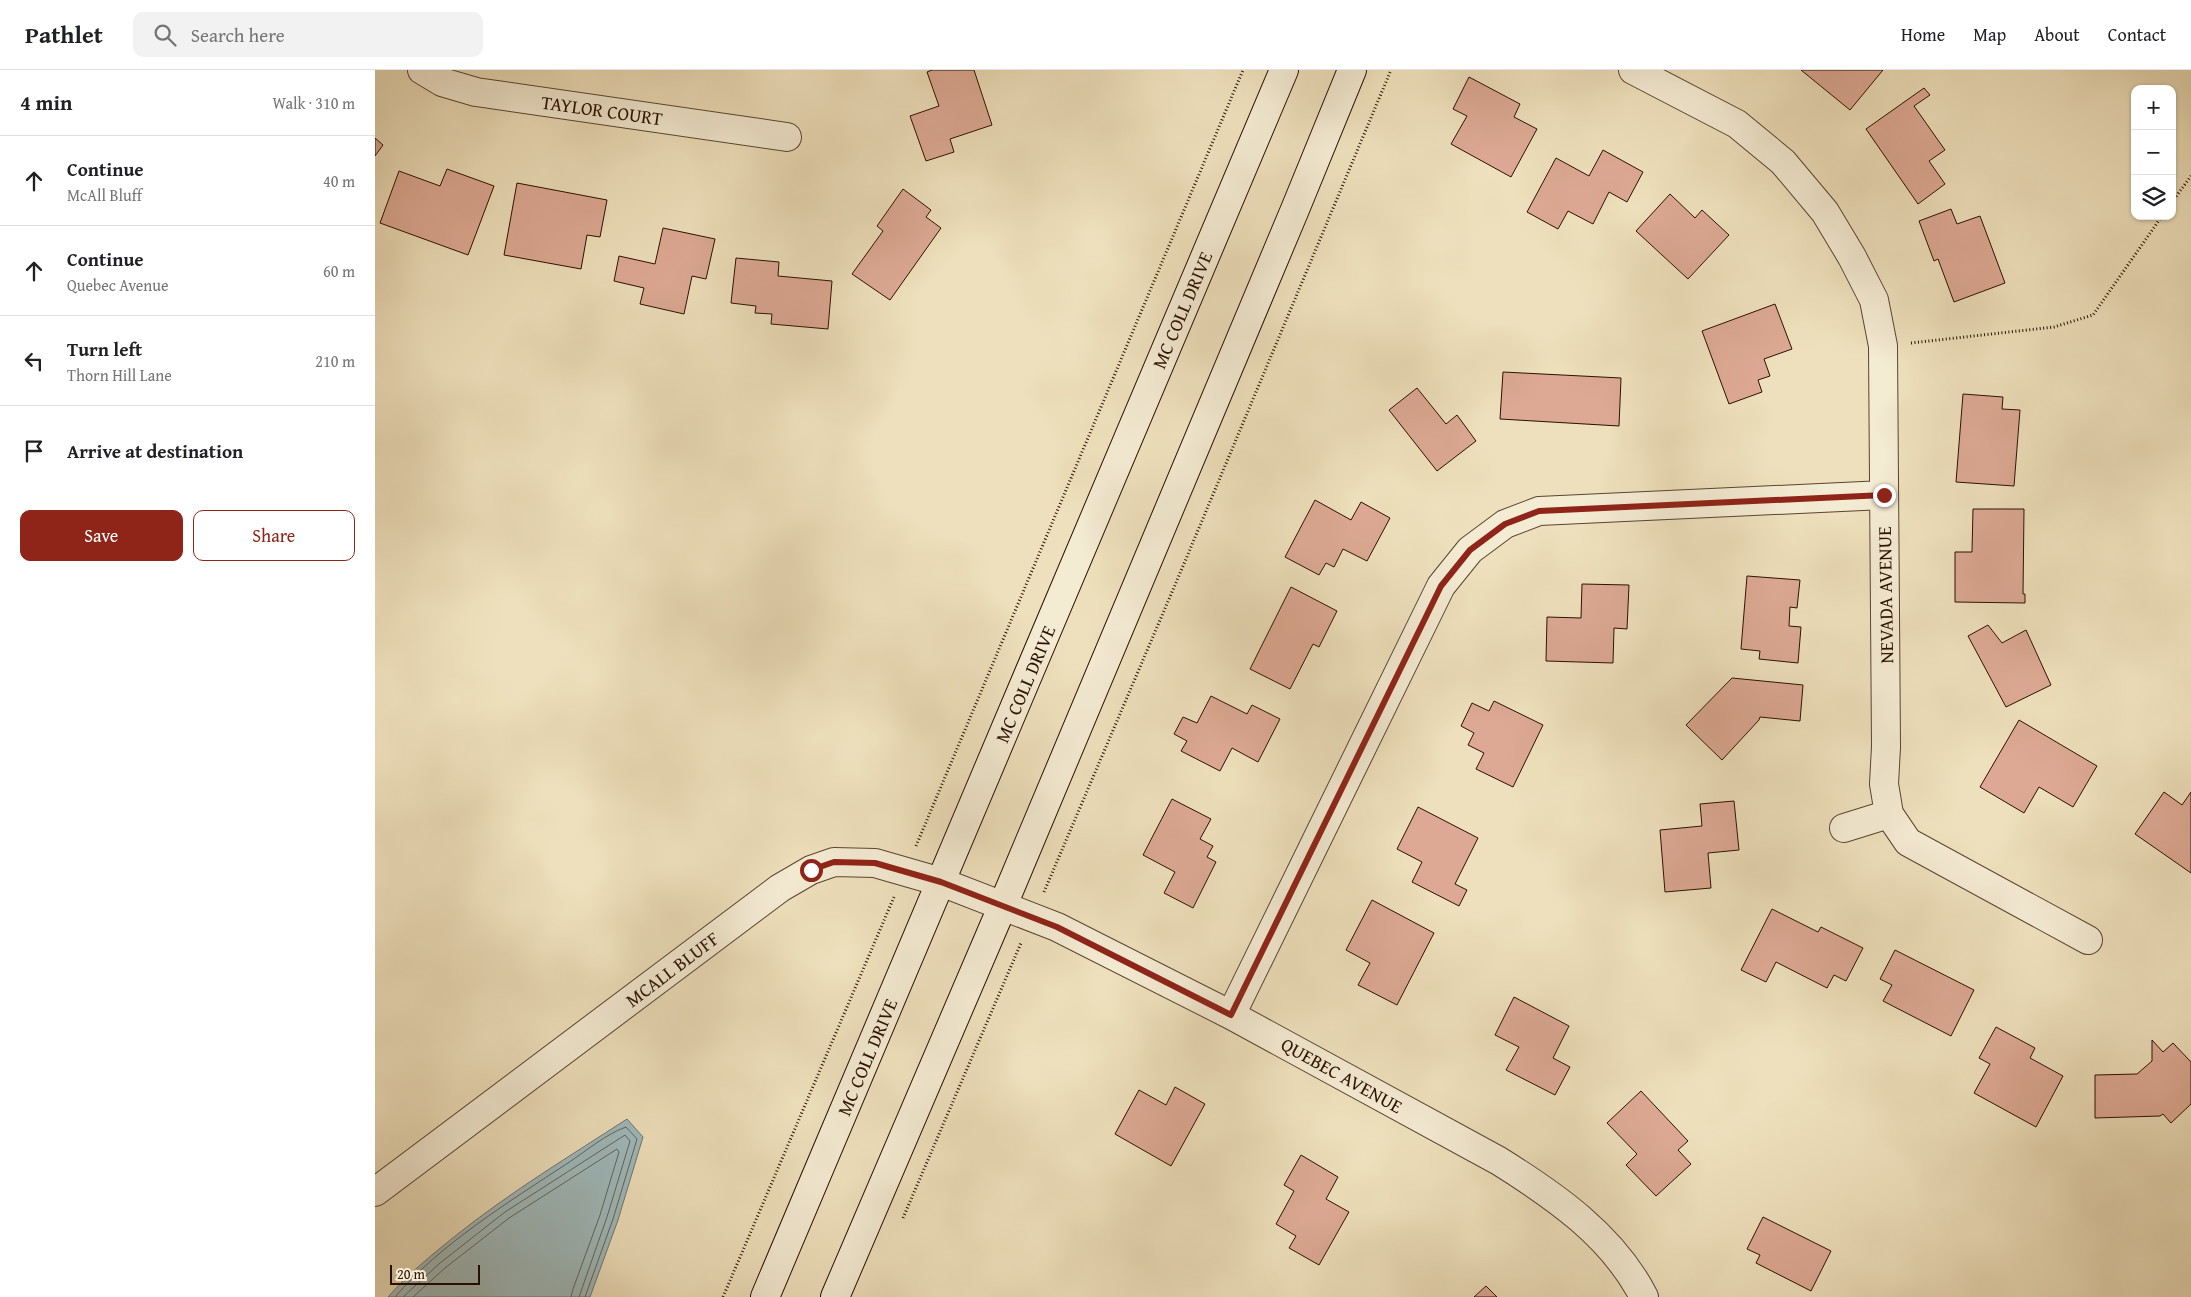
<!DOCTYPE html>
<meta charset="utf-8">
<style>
:root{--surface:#fff;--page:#f2f2f2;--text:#202124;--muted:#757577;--line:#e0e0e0;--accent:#8f2418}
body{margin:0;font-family:"Gentium Book Plus",serif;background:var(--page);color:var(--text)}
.controls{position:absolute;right:15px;top:15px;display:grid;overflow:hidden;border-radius:10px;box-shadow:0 1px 4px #0004}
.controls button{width:45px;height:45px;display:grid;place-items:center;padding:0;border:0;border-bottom:1px solid var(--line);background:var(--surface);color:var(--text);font:25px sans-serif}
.scale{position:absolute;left:15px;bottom:12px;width:90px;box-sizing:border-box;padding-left:5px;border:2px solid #2a1000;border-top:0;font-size:14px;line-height:18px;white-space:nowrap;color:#2a1000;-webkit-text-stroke:4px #f4ebd3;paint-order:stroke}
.stop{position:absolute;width:15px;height:15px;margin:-11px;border:4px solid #8f2418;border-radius:50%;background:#fff}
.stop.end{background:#8f2418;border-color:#fff;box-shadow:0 1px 5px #0008}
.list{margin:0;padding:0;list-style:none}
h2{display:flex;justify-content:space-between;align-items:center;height:65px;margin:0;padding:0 20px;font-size:21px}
h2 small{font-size:16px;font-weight:400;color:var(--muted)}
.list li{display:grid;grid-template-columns:32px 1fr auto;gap:15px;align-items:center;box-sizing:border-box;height:90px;padding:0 20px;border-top:1px solid var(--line)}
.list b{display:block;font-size:19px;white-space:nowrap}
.list p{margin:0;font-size:16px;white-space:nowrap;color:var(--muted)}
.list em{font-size:16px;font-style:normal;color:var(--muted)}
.actions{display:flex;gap:10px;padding:15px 20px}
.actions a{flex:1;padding:11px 0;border:1px solid var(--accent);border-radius:10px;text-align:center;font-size:18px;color:var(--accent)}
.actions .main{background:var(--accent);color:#fff}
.icon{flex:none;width:28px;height:28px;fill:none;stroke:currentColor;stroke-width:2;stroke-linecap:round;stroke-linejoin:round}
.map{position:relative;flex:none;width:1816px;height:1227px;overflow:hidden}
header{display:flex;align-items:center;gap:30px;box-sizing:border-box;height:70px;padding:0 25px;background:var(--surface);border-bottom:1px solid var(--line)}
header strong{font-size:24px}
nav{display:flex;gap:28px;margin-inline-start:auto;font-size:18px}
.search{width:350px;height:45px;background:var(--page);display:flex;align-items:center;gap:12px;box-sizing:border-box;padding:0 18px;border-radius:10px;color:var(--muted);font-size:19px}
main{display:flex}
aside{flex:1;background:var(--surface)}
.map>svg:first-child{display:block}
</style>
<header>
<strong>Pathlet</strong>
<div class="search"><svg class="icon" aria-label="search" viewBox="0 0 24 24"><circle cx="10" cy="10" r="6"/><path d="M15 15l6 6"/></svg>Search here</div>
<nav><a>Home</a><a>Map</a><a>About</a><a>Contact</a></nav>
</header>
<main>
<aside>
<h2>4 min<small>Walk · 310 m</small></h2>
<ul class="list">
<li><svg class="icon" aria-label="ahead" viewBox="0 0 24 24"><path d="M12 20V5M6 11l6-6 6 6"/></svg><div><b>Continue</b><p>McAll Bluff</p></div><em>40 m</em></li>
<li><svg class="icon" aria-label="ahead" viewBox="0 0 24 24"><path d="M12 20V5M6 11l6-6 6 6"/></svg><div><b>Continue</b><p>Quebec Avenue</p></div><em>60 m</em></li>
<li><svg class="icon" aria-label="left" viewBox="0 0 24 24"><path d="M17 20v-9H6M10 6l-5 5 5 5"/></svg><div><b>Turn left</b><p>Thorn Hill Lane</p></div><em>210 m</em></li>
<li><svg class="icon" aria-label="arrive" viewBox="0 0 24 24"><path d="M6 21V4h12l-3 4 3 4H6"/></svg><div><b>Arrive at destination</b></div></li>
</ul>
<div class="actions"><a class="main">Save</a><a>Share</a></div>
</aside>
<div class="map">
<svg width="1816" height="1227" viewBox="0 0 1816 1227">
<rect width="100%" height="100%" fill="#eee0bc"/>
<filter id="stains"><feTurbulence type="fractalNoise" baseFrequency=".004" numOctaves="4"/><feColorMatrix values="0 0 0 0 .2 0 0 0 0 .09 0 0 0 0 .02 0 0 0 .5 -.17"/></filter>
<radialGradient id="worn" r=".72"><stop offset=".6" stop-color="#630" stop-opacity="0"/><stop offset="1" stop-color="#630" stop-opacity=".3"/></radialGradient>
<path fill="#9fbabc" stroke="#707671" d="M 252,1049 L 268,1067 L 243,1150 L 215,1227 L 13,1227 C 34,1203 59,1183 84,1163 C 137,1121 195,1086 252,1049 Z"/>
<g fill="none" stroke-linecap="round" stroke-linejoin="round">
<path stroke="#64655e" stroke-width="1" d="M 20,1227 C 64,1175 135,1131 193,1093 C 211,1081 231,1064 251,1057 L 262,1069 L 238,1149 L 210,1227
M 28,1227 L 65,1193 L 130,1142 L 250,1065 L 255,1071 L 232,1147 L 204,1227
M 38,1227 L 70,1198 L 134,1148 L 242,1079 L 244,1082 L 225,1145 L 198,1219 L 196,1227"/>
</g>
<path fill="#dda994" stroke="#2a1000" d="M 557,0 L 599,0 L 617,55 L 575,69 L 579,82 L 551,91 L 535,46 L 564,36 L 552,2 Z
M 1426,0 L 1508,0 L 1475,40 Z
M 1094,7 L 1145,34 L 1139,47 L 1162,59 L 1136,107 L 1076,74 L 1092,46 L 1078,39 Z
M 1549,18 L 1555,25 L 1539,36 L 1570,80 L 1554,91 L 1570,114 L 1543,134 L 1491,59 Z
M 0,68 L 8,75 L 0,86 Z
M 1228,80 L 1268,102 L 1252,132 L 1234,122 L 1218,154 L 1193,141 L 1183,159 L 1152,142 L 1181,88 L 1214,106 Z
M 72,99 L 119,116 L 93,185 L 5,153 L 24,101 L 65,116 Z
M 142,113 L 232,130 L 225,167 L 212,165 L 206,199 L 129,185 Z
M 528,119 L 556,140 L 551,147 L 566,158 L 515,230 L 477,204 L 508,161 L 502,156 Z
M 1295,124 L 1320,148 L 1327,140 L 1354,165 L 1313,209 L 1261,161 Z
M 1576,139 L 1582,154 L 1605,146 L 1630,213 L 1579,232 L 1563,189 L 1559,191 L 1544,151 Z
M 288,158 L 340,169 L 331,209 L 317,206 L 309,244 L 265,234 L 269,218 L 239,211 L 244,186 L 280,194 Z
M 361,188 L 404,192 L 403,206 L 457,211 L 453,259 L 396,254 L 397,244 L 380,243 L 381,236 L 356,233 Z
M 1400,234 L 1417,279 L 1389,289 L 1395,306 L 1383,310 L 1387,322 L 1354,334 L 1327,261 Z
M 1128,302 L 1246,308 L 1244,356 L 1125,349 Z
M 1042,318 L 1071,354 L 1082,345 L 1101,371 L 1062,401 L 1014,340 Z
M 1588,324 L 1628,327 L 1627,339 L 1645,340 L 1639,416 L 1581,412 Z
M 940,430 L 976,450 L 986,432 L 1015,448 L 992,491 L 968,479 L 959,497 L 951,493 L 944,505 L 910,487 Z
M 1598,439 L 1649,439 L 1648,524 L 1650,524 L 1650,533 L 1580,532 L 1580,482 L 1597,482 Z
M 1372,506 L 1425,510 L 1422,538 L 1415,537 L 1414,556 L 1426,557 L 1423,593 L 1384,589 L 1385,581 L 1366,579 Z
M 1207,514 L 1254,515 L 1252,559 L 1239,558 L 1238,593 L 1171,591 L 1172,547 L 1206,548 Z
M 916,517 L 962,541 L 944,577 L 938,574 L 915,619 L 875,599 Z
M 1613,555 L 1627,573 L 1651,560 L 1676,615 L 1631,637 L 1593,566 Z
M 1357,608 L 1428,615 L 1425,651 L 1385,647 L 1384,650 L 1347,690 L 1311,655 Z
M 836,626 L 872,644 L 877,635 L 905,649 L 883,692 L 857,678 L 845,701 L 806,681 L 812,671 L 799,664 L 808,647 L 822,653 Z
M 1119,631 L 1168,655 L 1138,717 L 1101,699 L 1109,683 L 1093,675 L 1099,663 L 1086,656 L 1097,633 L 1114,641 Z
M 1644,650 L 1722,696 L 1698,737 L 1664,717 L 1649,743 L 1605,717 Z
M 1789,722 L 1807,735 L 1816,722 L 1816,803 L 1760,764 Z
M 797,729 L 836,749 L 825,769 L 838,776 L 832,787 L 841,792 L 818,838 L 789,823 L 800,802 L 768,785 Z
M 1359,731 L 1364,780 L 1333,783 L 1336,818 L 1290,822 L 1285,760 L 1327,756 L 1325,734 Z
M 1043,737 L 1103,768 L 1080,814 L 1092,820 L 1084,836 L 1037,812 L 1047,792 L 1022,779 Z
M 997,830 L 1059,863 L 1022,935 L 983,915 L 995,893 L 971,880 Z
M 1397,839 L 1443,862 L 1446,857 L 1488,878 L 1471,911 L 1459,905 L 1452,918 L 1401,892 L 1391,912 L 1366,900 Z
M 1520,880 L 1599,920 L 1576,966 L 1508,931 L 1517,915 L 1505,909 Z
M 1139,927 L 1194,956 L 1178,988 L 1195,997 L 1180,1025 L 1131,1000 L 1144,977 L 1120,965 Z
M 1621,957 L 1660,978 L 1655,988 L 1688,1006 L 1661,1057 L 1599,1023 L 1615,994 L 1604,988 Z
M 1777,970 L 1788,982 L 1798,973 L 1816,992 L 1816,1034 L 1796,1053 L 1788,1044 L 1785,1046 L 1720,1048 L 1720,1005 L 1762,1004 L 1777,991 Z
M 800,1017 L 830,1034 L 796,1096 L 740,1064 L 764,1020 L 791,1035 Z
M 1266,1021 L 1313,1071 L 1303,1080 L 1316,1094 L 1281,1126 L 1251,1095 L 1262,1084 L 1232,1053 Z
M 926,1085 L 963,1107 L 951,1129 L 974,1142 L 944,1195 L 914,1178 L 921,1166 L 901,1154 L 919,1121 L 909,1115 Z
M 1388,1147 L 1456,1181 L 1436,1221 L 1381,1193 L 1385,1185 L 1372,1179 Z
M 1111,1216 L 1122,1227 L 1099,1227 Z"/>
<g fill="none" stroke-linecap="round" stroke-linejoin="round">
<defs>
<path id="minor" d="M 47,0 L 67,12 L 101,22 L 412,67
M 1258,0 L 1362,54 L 1408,92 L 1450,142 L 1477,187 L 1499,230 L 1508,276 L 1511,677 L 1509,714 L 1514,744 L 1533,772 L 1713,870
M 1469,758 L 1514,744
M 856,945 L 1066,516 L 1095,480 L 1130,454 L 1164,441 L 1509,425
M 0,1122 L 405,818 L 436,800 L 459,792 L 500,793 L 566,812 L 682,857 L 856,945 L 1124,1091 C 1180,1126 1238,1166 1269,1227"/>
<path id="secondary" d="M 390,1227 L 909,0
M 460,1227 L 628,835 L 921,137 L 977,0"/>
</defs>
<use href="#minor" stroke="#5b442f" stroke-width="30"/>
<use href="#secondary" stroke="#2a1000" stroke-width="30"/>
<path stroke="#2a1000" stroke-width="3" stroke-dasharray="1 2.5" stroke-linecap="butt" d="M 1797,132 L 1816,106
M 1536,273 L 1679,257 L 1718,245 L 1787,146
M 541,776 L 868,0
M 669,822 L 803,508 L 1016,0
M 528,1148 L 646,873
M 348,1227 L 519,827"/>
<use href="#minor" stroke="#f4ebd3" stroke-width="28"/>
<use href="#secondary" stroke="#f4ebd3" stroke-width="28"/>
</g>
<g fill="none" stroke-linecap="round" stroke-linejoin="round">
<path stroke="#8f2418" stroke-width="6" d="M 436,800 L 459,792 L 500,793 L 566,812 L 682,857 L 856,945 L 1066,516 L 1095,480 L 1130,454 L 1164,441 L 1509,425"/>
</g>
<g text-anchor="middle" stroke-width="4.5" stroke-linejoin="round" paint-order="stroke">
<g font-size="19" fill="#2a1000" stroke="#f4ebd3">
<text transform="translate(227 40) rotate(8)" y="7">TAYLOR COURT</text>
<text transform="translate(807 240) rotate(-67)" y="7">MC COLL DRIVE</text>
<text transform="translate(1510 525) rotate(-91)" y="7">NEVADA AVENUE</text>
<text transform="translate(650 614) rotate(-67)" y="7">MC COLL DRIVE</text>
<text transform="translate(297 899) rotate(-37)" y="7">MCALL BLUFF</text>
<text transform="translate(492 987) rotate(-67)" y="7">MC COLL DRIVE</text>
<text transform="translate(967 1005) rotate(29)" y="7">QUEBEC AVENUE</text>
</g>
</g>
<rect width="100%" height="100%" filter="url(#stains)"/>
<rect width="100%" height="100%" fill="url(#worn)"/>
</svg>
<div class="controls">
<button>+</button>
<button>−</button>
<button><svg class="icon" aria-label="layers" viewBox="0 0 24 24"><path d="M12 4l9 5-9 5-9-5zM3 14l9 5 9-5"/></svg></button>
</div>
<div class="scale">20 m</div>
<div class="stop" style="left:436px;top:800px"></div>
<div class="stop end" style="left:1509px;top:425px"></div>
</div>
</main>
